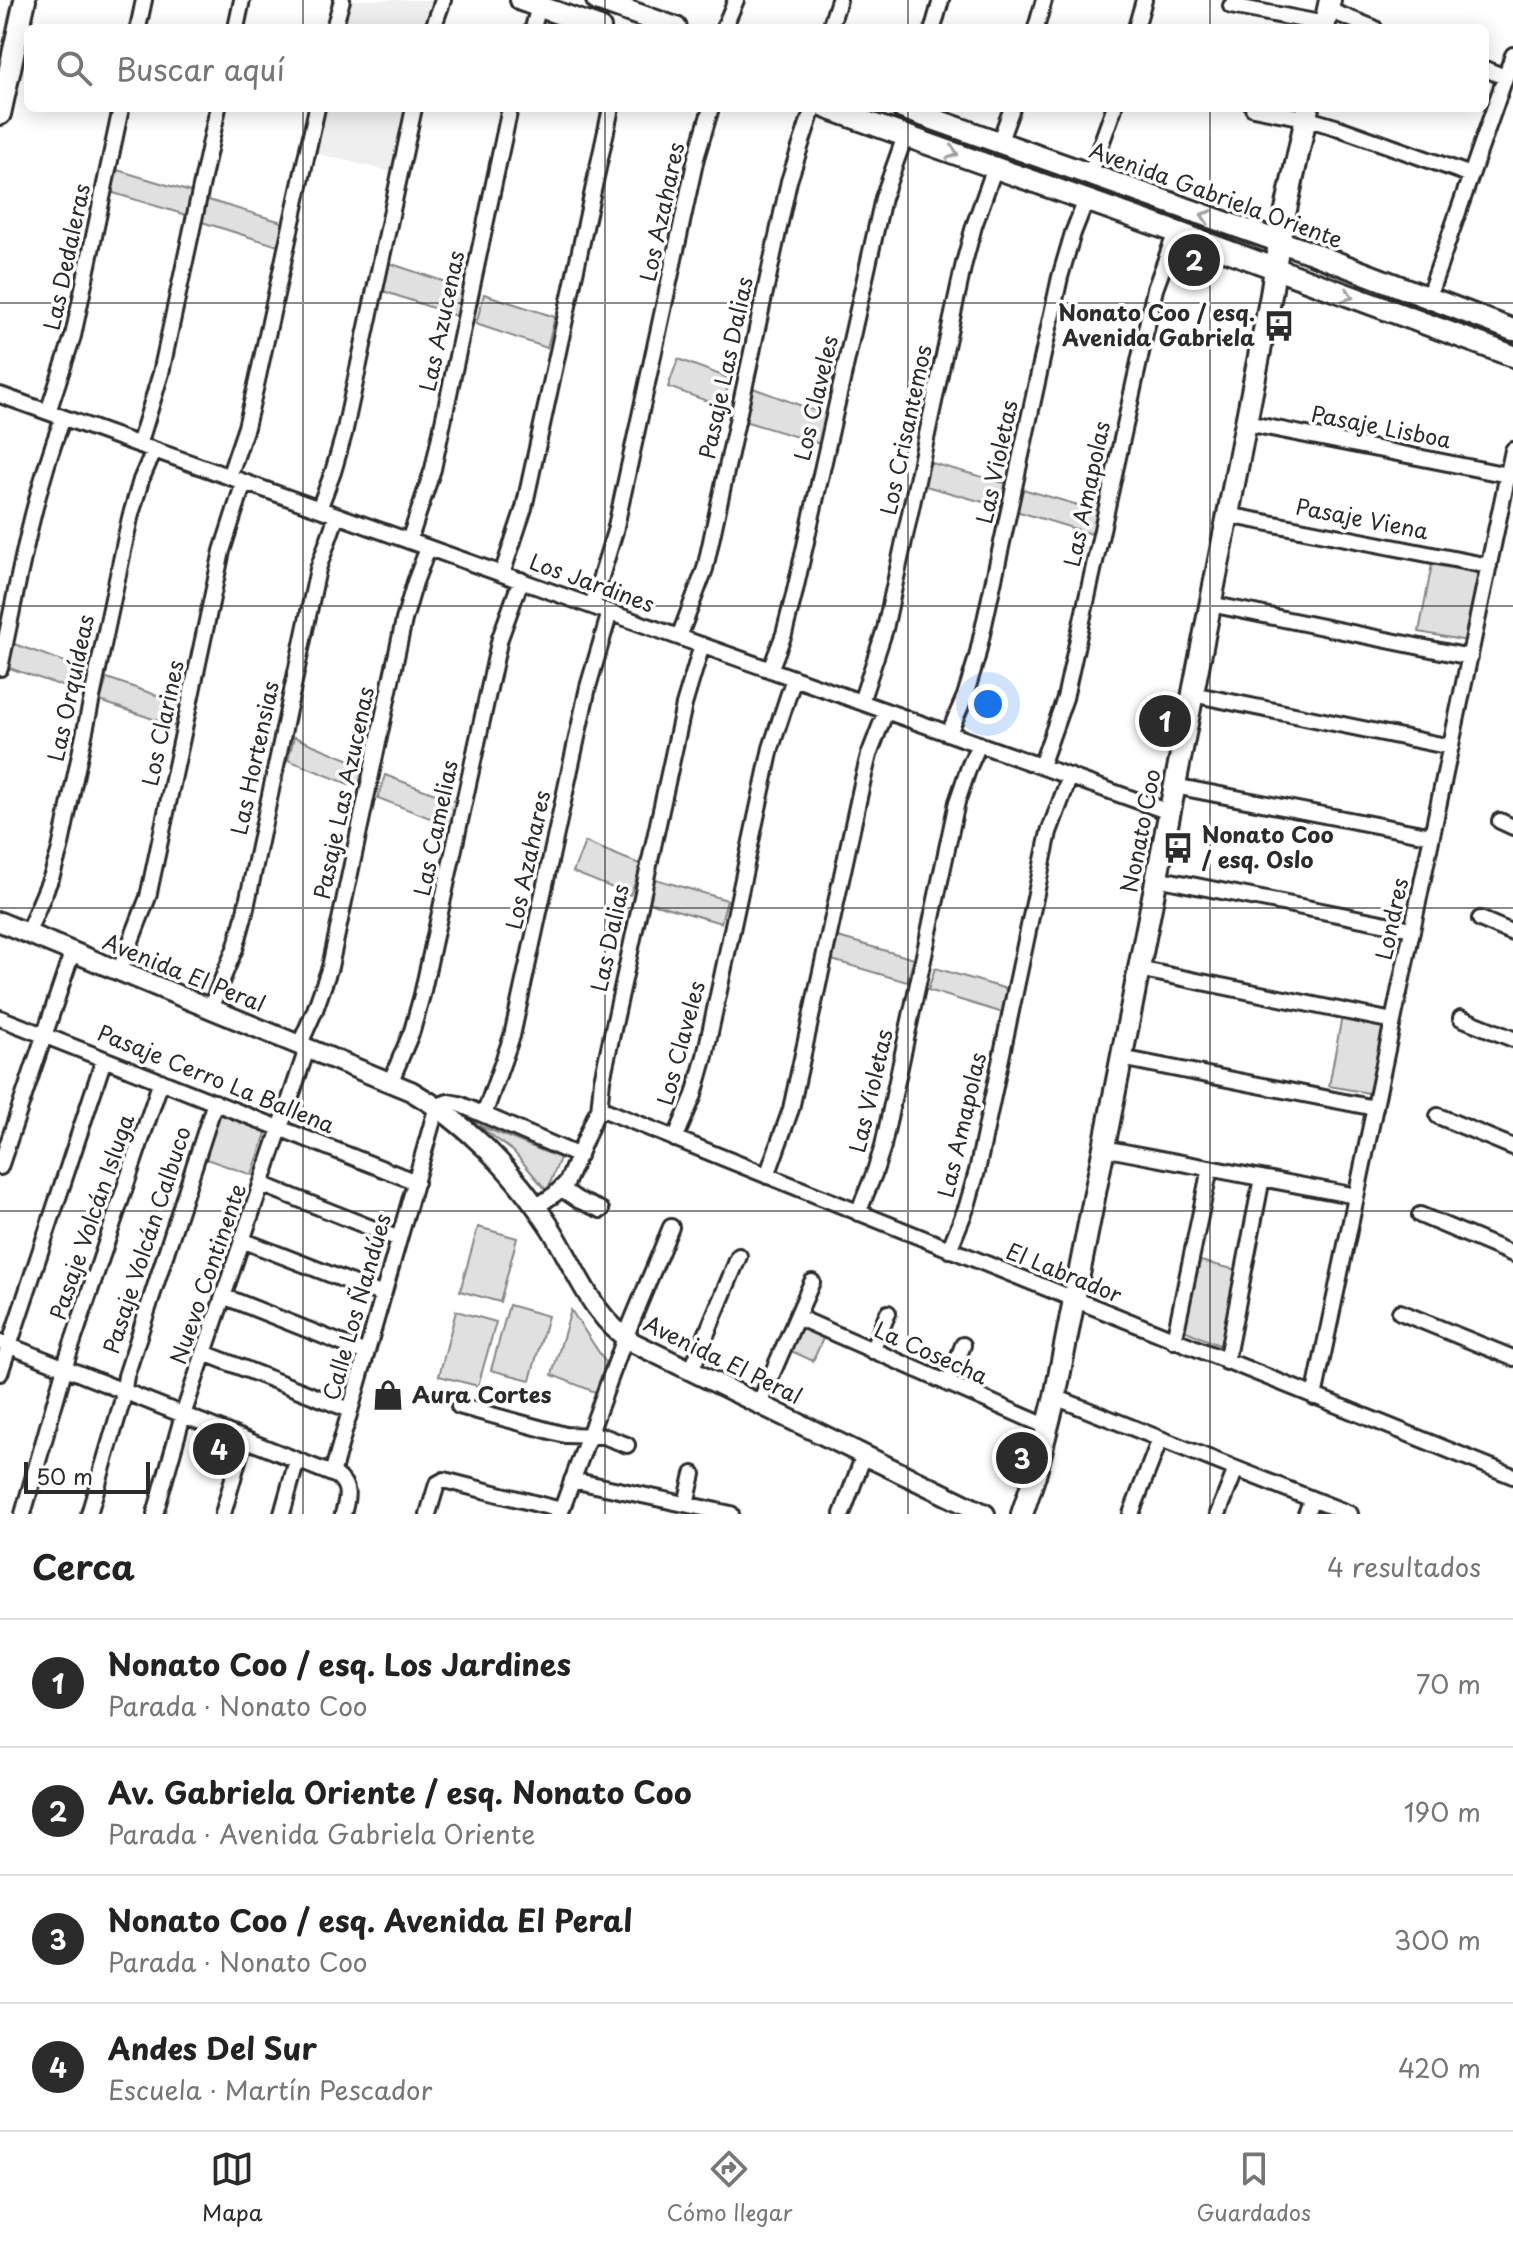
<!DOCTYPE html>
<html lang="es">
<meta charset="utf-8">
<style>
:root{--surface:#fff;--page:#f2f2f2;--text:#222;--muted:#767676;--line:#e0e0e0;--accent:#2b2b2b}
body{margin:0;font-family:"Playpen Sans",sans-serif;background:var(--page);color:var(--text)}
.scale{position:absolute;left:24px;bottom:20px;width:126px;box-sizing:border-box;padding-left:8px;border:4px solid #2b2b2b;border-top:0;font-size:22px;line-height:28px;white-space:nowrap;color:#2b2b2b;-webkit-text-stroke:6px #fff;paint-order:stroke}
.you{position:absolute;left:988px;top:704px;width:28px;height:28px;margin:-20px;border:6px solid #fff;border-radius:50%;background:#1a73e8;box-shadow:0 0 0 12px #1a73e833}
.badge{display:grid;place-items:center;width:52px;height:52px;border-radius:50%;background:var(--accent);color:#fff;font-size:26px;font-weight:700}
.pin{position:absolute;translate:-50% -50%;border:4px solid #fff;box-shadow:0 2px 8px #0006}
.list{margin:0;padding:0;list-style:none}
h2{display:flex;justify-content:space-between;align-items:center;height:104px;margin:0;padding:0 32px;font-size:34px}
h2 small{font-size:26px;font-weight:400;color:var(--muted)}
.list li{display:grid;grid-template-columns:52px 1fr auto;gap:24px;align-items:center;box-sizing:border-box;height:128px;padding:0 32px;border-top:2px solid var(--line)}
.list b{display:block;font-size:30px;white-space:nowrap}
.list p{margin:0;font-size:26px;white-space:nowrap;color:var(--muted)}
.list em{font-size:26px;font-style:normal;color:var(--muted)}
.icon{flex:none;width:44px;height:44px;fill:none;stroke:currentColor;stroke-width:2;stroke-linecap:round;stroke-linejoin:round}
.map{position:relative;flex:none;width:1513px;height:1514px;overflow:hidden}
.search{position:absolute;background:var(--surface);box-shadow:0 4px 20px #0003;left:24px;right:24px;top:24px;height:88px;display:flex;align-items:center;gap:20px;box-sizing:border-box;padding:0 28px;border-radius:12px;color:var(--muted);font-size:30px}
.sheet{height:616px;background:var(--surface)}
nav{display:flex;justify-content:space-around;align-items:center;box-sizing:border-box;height:112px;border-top:2px solid var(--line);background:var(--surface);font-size:22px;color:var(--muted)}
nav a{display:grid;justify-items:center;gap:4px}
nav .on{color:var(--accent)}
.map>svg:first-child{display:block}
</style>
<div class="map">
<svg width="1513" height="1514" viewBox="0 0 1513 1514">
<rect width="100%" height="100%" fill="#fff"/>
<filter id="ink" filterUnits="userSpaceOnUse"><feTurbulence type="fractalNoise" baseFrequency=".0125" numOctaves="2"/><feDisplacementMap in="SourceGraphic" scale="16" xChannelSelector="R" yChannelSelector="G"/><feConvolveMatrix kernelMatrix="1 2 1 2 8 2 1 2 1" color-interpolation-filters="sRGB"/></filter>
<g filter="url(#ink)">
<path fill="#efefef" d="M 351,0 L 431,0 L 437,2 L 429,28 L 343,28 Z
M 325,108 L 408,108 L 396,173 L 315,153 Z"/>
<path fill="#e0e0e0" stroke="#868686" stroke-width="2" d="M 114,169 L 194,193 L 186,215 L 107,191 Z
M 205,199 L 285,223 L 278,246 L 199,221 Z
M 389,263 L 466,289 L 459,317 L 383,291 Z
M 484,294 L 555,317 L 547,348 L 476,324 Z
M 678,359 L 731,379 L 721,406 L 668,387 Z
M 753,388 L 829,416 L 824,445 L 744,421 Z
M 928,462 L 1008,484 L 1001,507 L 922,485 Z
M 1019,488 L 1099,511 L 1092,534 L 1013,510 Z
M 1432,564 L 1481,574 L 1467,641 L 1419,632 Z
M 14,644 L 88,670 L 80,692 L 6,667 Z
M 107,678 L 182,704 L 174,726 L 100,701 Z
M 294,737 L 367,767 L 361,789 L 288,760 Z
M 385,775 L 459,803 L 453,827 L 378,798 Z
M 585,842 L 642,865 L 630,895 L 573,872 Z
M 652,878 L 727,900 L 721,923 L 645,901 Z
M 838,937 L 914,959 L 907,982 L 832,960 Z
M 935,968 L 1010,990 L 1003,1013 L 928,990 Z
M 1342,1016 L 1383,1024 L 1369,1093 L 1329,1086 Z
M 219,1114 L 267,1130 L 252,1175 L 203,1158 Z
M 478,1125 L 560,1158 L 547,1191 L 514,1152 Z
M 478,1227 L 517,1238 L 500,1302 L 460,1291 Z
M 1200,1261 L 1241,1271 L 1223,1347 L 1184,1330 Z
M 509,1305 L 548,1316 L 530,1380 L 491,1370 Z
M 571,1310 L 608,1366 L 600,1394 L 552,1375 Z
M 456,1311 L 496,1322 L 478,1386 L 439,1376 Z
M 801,1322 L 825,1334 L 813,1361 L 789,1350 Z"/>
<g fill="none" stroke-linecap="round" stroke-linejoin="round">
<defs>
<path id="minor" d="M 1231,6 L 1325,24
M 1328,10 L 1374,28
M 138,28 L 144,0
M 236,28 L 242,0
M 334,28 L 342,0
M 433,28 L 443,0
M 533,28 L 539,6
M 724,28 L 736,0
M 830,28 L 839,0
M 933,28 L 941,0
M 1036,28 L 1044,0
M 1136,28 L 1144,0
M 1485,69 L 1505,77
M 1253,108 L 1305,118 L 1339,128 L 1471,175
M 999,143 L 1012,108
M 1090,175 L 1114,108
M 1428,298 L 1513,55
M 0,395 L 1169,812
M 48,412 L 73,336 L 121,108
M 1246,423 L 1508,475
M 139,445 L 161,373 L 218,108
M 229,477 L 246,427 L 257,381 L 317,108
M 319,509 L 333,472 L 344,434 L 414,108
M 1228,515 L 1489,566
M 409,541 L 433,469 L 510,108
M 502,574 L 524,508 L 611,108
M 1210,604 L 1470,657
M 592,606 L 615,531 L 696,158 L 711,108
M 679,637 L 705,569 L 789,181 L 813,108
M 0,668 C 18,584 32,498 63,418
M 770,670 L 784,634 L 794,595 L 883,198 L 905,136
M 1192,694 L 1451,747
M 861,702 L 885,629 L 964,263 L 974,226 L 995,167
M 949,733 L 965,696 L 977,657 L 1060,277 L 1073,233 L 1086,200
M 1041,766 L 1065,698 L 1155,289 L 1176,232
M 1174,786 L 1432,836
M 1500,821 L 1513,827
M 1156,878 L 1412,929
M 1480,919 L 1513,933
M 27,934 L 52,875 L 60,849 L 130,518 L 141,480 L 154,450
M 1138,969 L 1393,1021
M 119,972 L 148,897 L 222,551 L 244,482
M 210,1009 L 236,946 L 244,917 L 318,569 L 337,515
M 0,1018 L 416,1182
M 1461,1018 L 1513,1039
M 299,1046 L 315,1010 L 330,967 L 404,620 L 415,582 L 428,548
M 1121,1058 L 1375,1108
M 390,1083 L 412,1031 L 422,995 L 500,638 L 521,580
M 599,1111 L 607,1111 L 1513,1476
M 484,1115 L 512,1036 L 588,687 L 610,612
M 1438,1116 L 1513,1147
M 675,1139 L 694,1095 L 705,1056 L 771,748 L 794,678
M 1103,1148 L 1356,1196
M 0,1167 L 72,953
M 767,1176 L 791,1109 L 863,779 L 869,755 L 886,711
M 261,1184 L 399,1239
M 562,1189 L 578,1200 L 601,1210
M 536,1207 L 555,1194 L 567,1182 L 596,1114 L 599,1111 L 602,1080 L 684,705 L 702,645
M 858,1213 L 874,1174 L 883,1146 L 957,802 L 969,767 L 979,744
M 1420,1215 L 1513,1254
M 242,1240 L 383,1295
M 949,1250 L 967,1206 L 977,1171 L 1049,832 L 1070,776
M 223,1296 L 366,1353
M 1400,1312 L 1513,1358
M 797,1317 L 1048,1427
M 1174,1341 L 1210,1168
M 0,1342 L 337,1476 C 351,1487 347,1499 343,1514
M 872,1351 L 888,1313
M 204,1353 L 350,1410
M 1226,1362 L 1262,1178
M 691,1371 L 739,1256
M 0,1373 L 104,1059
M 948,1384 L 963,1345
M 1055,1397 L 1350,1514
M 1314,1397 L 1513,450
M 759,1404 L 812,1282
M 459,1406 L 565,1435 L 603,1436 L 627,1445
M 332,1474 L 437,1106 L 448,1102 L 459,1104 L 579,1156
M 572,1480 L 731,1514
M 686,1504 L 693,1474
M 23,1514 L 68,1356 L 161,1081
M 89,1514 L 122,1402 L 126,1376 L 215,1102
M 155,1514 L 183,1415 L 307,1049
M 223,1514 L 244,1439
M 282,1514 L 297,1460
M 428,1514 L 437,1484 L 444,1480 L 561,1510
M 560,1514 L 625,1338 L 671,1227
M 842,1514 L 864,1455
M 1131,1514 L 1160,1439
M 1218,1514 L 1236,1469
M 1306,1514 L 1312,1499"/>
<path id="tertiary" d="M 0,922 L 411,1091 C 466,1122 513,1171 548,1224 C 574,1263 591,1319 634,1343 L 985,1514"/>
<path id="secondary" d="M 521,0 L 600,28
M 597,0 L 676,28
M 1324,28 L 1330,0
M 827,108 L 1176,232 L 1513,356
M 902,108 L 1309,252 L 1513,330
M 0,114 L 25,0
M 1022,1514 L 1036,1472 L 1055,1397 L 1271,295 L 1279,242 L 1308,108"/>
</defs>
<use href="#minor" stroke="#2b2b2b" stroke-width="20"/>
<use href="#tertiary" stroke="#2b2b2b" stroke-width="24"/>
<use href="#secondary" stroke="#2b2b2b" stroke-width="26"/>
<use href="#minor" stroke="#fff" stroke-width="14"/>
<use href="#tertiary" stroke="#fff" stroke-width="18"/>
<use href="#secondary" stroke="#fff" stroke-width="20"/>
</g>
<defs><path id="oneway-chevron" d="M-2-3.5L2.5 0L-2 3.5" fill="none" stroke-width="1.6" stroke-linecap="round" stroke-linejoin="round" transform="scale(2)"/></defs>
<g stroke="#a0a0a0">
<use href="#oneway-chevron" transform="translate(953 153) rotate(19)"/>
<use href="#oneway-chevron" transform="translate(1206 216) rotate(-161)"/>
<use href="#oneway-chevron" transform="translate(1348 296) rotate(19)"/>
</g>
</g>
<path fill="none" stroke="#2b2b2b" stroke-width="2" stroke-opacity="0.55" d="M 303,0 L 303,28M 605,0 L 605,28M 908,0 L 908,28M 1210,0 L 1210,28M 303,108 L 303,1514M 605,108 L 605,1514M 908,108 L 908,1514M 1210,108 L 1210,1514M 0,303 L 1513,303M 0,606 L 1513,606M 0,908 L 1513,908M 0,1211 L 1513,1211"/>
<defs>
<symbol id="bus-bare" viewBox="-9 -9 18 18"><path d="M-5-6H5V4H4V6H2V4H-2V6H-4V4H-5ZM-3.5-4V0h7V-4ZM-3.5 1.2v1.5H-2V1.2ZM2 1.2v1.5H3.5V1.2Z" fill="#2b2b2b" stroke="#fff" stroke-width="2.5" paint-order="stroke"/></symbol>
<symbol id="shop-bare" viewBox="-9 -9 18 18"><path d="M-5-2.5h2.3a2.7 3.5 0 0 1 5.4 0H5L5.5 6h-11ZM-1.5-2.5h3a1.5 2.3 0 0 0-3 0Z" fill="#2b2b2b" stroke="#fff" stroke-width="2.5" paint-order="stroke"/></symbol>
</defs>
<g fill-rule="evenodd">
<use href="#bus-bare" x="1257" y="304" width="44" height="44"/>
<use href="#bus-bare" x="1156" y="826" width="44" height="44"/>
<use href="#shop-bare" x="366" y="1373" width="44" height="44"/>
</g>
<g text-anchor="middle" stroke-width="7" stroke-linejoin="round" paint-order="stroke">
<g font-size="22" fill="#2b2b2b" stroke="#fff">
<text transform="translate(1216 195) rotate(20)" y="8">Avenida Gabriela Oriente</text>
<text transform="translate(662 212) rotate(-78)" y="8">Los Azahares</text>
<text transform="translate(67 257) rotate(-78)" y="8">Las Dedaleras</text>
<text transform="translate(442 321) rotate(-78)" y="8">Las Azucenas</text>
<text transform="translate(726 368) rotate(-78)" y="8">Pasaje Las Dalias</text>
<text transform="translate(816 398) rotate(-77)" y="8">Los Claveles</text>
<text transform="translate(1381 427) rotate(11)" y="8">Pasaje Lisboa</text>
<text transform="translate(906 430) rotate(-78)" y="8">Los Crisantemos</text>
<text transform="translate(997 462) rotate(-78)" y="8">Las Violetas</text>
<text transform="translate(1087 494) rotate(-78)" y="8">Las Amapolas</text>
<text transform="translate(1362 519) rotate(11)" y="8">Pasaje Viena</text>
<text transform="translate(592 583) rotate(20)" y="8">Los Jardines</text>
<text transform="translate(71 688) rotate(-78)" y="8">Las Orquídeas</text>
<text transform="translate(163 723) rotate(-78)" y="8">Los Clarines</text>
<text transform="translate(255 758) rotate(-78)" y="8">Las Hortensias</text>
<text transform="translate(344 793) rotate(-78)" y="8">Pasaje Las Azucenas</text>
<text transform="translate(436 828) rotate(-78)" y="8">Las Camelias</text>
<text transform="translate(1141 831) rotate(-79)" y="8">Nonato Coo</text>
<text transform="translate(528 860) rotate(-78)" y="8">Los Azahares</text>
<text transform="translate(1392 919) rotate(-78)" y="8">Londres</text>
<text transform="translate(610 938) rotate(-78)" y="8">Las Dalias</text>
<text transform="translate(184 973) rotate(22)" y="8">Avenida El Peral</text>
<text transform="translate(681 1043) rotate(-75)" y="8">Los Claveles</text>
<text transform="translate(216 1079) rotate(22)" y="8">Pasaje Cerro La Ballena</text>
<text transform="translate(871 1091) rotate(-77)" y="8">Las Violetas</text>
<text transform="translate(962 1125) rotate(-77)" y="8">Las Amapolas</text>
<text transform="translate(92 1217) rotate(-71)" y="8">Pasaje Volcán Isluga</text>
<text transform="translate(147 1240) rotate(-72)" y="8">Pasaje Volcán Calbuco</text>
<text transform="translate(1064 1273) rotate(22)" y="8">El Labrador</text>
<text transform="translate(208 1274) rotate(-71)" y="8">Nuevo Continente</text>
<text transform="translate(357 1307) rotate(-74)" y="8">Calle Los Ñandúes</text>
<text transform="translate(931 1353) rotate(24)" y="8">La Cosecha</text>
<text transform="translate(723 1360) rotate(26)" y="8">Avenida El Peral</text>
</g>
<g font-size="22" font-weight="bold" fill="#2b2b2b" stroke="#fff" text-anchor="start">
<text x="1255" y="321" text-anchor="end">Nonato Coo / esq.<tspan x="1255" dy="25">Avenida Gabriela</tspan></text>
<text x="1202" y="843">Nonato Coo<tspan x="1202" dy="25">/ esq. Oslo</tspan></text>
<text x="412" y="1403">Aura Cortes</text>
</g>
</g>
</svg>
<div class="scale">50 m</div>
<div class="you"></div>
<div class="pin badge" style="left:1165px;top:721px">1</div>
<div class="pin badge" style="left:1194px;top:260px">2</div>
<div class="pin badge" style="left:1022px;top:1458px">3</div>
<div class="pin badge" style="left:219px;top:1449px">4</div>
<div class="search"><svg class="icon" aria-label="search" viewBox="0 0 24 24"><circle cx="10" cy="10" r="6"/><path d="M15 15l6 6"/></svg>Buscar aquí</div>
</div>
<section class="sheet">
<h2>Cerca<small>4 resultados</small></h2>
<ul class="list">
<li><span class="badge">1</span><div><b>Nonato Coo / esq. Los Jardines</b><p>Parada · Nonato Coo</p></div><em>70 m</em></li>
<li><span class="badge">2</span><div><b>Av. Gabriela Oriente / esq. Nonato Coo</b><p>Parada · Avenida Gabriela Oriente</p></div><em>190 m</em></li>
<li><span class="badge">3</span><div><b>Nonato Coo / esq. Avenida El Peral</b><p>Parada · Nonato Coo</p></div><em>300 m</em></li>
<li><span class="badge">4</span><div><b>Andes Del Sur</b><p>Escuela · Martín Pescador</p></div><em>420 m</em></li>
</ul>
</section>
<nav>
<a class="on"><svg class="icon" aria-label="map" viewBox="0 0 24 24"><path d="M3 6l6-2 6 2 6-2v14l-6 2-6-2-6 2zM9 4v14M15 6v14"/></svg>Mapa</a>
<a><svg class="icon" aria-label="directions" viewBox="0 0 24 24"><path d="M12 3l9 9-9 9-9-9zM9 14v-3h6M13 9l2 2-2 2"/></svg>Cómo llegar</a>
<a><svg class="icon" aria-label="saved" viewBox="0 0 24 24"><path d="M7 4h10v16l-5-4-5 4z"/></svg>Guardados</a>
</nav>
